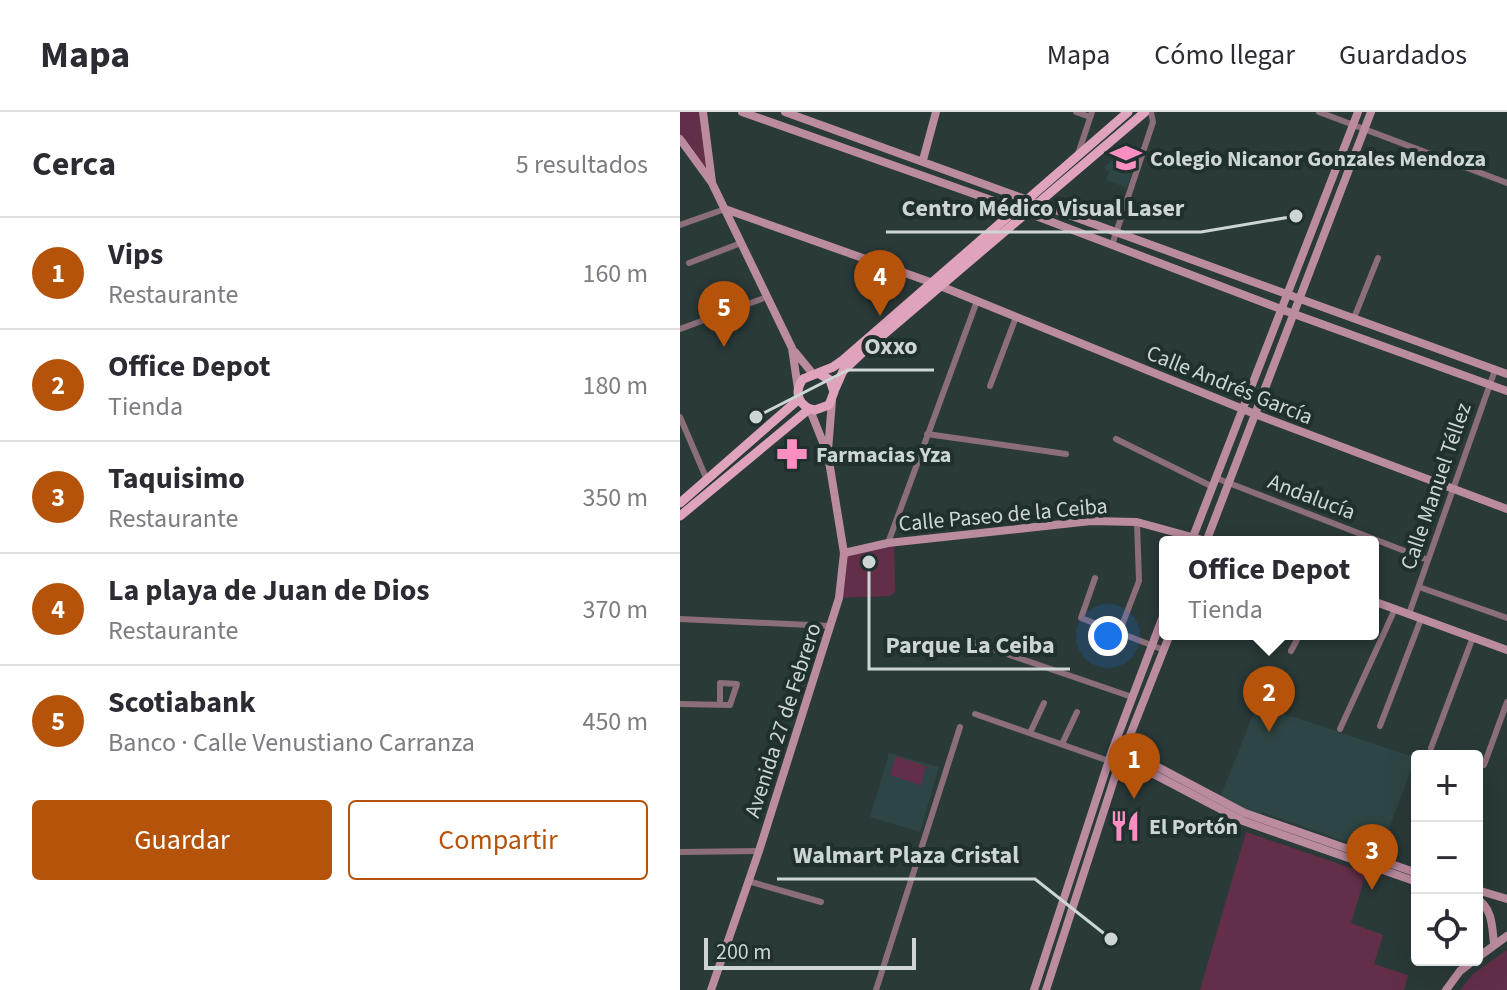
<!DOCTYPE html>
<html lang="es">
<meta charset="utf-8">
<style>
:root{--surface:#fff;--page:#f7f7f7;--text:#2b2b33;--muted:#7c7c81;--line:#e1e1e2;--accent:#b45309}
body{margin:0;font-family:"Source Sans 3",sans-serif;background:var(--page);color:var(--text)}
.controls{position:absolute;right:24px;bottom:24px;display:grid;overflow:hidden;border-radius:8px;box-shadow:0 8px 32px #0002}
.controls button{width:72px;height:72px;display:grid;place-items:center;padding:0;border:0;border-bottom:2px solid var(--line);background:var(--surface);color:var(--text);font:40px sans-serif}
.scale{position:absolute;left:24px;bottom:20px;width:212px;box-sizing:border-box;padding-left:8px;border:4px solid #cdd6d5;border-top:0;font-size:22px;line-height:28px;white-space:nowrap;color:#cdd6d5;-webkit-text-stroke:6px #20302f;paint-order:stroke}
.you{position:absolute;left:428px;top:524px;width:28px;height:28px;margin:-20px;border:6px solid #fff;border-radius:50%;background:#1a73e8;box-shadow:0 0 0 12px #1a73e833}
.badge{display:grid;place-items:center;width:52px;height:52px;border-radius:50%;background:var(--accent);color:#fff;font-size:26px;font-weight:700}
.pin{position:absolute;translate:-50% -66px;filter:drop-shadow(0 2px 4px #0008)}
.pin::after{content:'';position:absolute;top:42px;width:28px;height:24px;background:inherit;clip-path:polygon(0 0,100% 0,50% 100%)}
.popup{position:absolute;left:479px;top:424px;width:220px;height:104px;box-sizing:border-box;display:grid;place-content:center;border-radius:8px;background:var(--surface);filter:drop-shadow(0 2px 6px #0005);font-size:26px;white-space:nowrap;color:var(--muted)}
.popup b{font-size:30px;color:var(--text)}
.popup::after{content:'';position:absolute;left:50%;top:100%;margin-left:-16px;border:16px solid transparent;border-top-color:var(--surface)}
.list{margin:0;padding:0;list-style:none}
h2{display:flex;justify-content:space-between;align-items:center;height:104px;margin:0;padding:0 32px;font-size:34px}
h2 small{font-size:26px;font-weight:400;color:var(--muted)}
.list li{display:grid;grid-template-columns:52px 1fr auto;gap:24px;align-items:center;box-sizing:border-box;height:112px;padding:0 32px;border-top:2px solid var(--line)}
.list b{display:block;font-size:30px;white-space:nowrap}
.list p{margin:0;font-size:26px;white-space:nowrap;color:var(--muted)}
.list em{font-size:26px;font-style:normal;color:var(--muted)}
.actions{display:flex;gap:16px;padding:24px 32px}
.actions a{flex:1;padding:18px 0;border:2px solid var(--accent);border-radius:8px;text-align:center;font-size:28px;color:var(--accent)}
.actions .main{background:var(--accent);color:#fff}
.icon{flex:none;width:44px;height:44px;fill:none;stroke:currentColor;stroke-width:2;stroke-linecap:round;stroke-linejoin:round}
.map{position:relative;flex:none;width:827px;height:878px;overflow:hidden}
header{display:flex;align-items:center;gap:48px;box-sizing:border-box;height:112px;padding:0 40px;background:var(--surface);border-bottom:2px solid var(--line)}
header strong{font-size:38px}
nav{display:flex;gap:44px;margin-inline-start:auto;font-size:28px}
main{display:flex}
aside{flex:1;background:var(--surface)}
.map>svg:first-child{display:block}
</style>
<header>
<strong>Mapa</strong>
<nav><a>Mapa</a><a>Cómo llegar</a><a>Guardados</a></nav>
</header>
<main>
<aside>
<h2>Cerca<small>5 resultados</small></h2>
<ul class="list">
<li><span class="badge">1</span><div><b>Vips</b><p>Restaurante</p></div><em>160 m</em></li>
<li><span class="badge">2</span><div><b>Office Depot</b><p>Tienda</p></div><em>180 m</em></li>
<li><span class="badge">3</span><div><b>Taquisimo</b><p>Restaurante</p></div><em>350 m</em></li>
<li><span class="badge">4</span><div><b>La playa de Juan de Dios</b><p>Restaurante</p></div><em>370 m</em></li>
<li><span class="badge">5</span><div><b>Scotiabank</b><p>Banco · Calle Venustiano Carranza</p></div><em>450 m</em></li>
</ul>
<div class="actions"><a class="main">Guardar</a><a>Compartir</a></div>
</aside>
<div class="map">
<svg width="827" height="878" viewBox="0 0 827 878">
<rect width="100%" height="100%" fill="#2a3a39"/>
<path fill="#2d4544" d="M 449,34 L 460,37 L 447,76 L 426,68 L 429,61 L 424,55 Z
M 576,595 L 617,606 L 736,646 L 699,742 L 582,700 L 580,704 L 540,686 Z
M 209,641 L 259,655 L 240,720 L 190,705 Z"/>
<path fill="#632e48" d="M 0,0 L 23,0 L 32,71 L 0,27 Z
M 214,430 L 215,480 L 210,484 L 159,486 L 164,441 Z
M 216,644 L 246,654 L 241,673 L 210,663 Z
M 566,720 L 686,761 L 671,811 L 703,823 L 694,852 L 728,863 L 724,878 L 520,878 Z
M 827,838 L 827,878 L 780,878 L 794,861 Z"/>
<g fill="none" stroke-linecap="round" stroke-linejoin="round">
<path stroke="#8b6e7a" stroke-width="6" d="M 396,0 L 410,5
M 639,0 L 827,71
M 398,42 L 412,0
M 0,113 L 45,97
M 432,133 L 473,10 L 471,0
M 9,151 L 61,131
M 674,206 L 698,146
M 0,217 L 87,185
M 310,274 L 336,205
M 0,305 L 27,368
M 247,322 L 386,342
M 436,327 L 533,375
M 536,366 L 748,448
M 208,431 L 297,189
M 415,466 L 401,506 L 484,538
M 739,475 L 827,506
M 729,502 L 815,258
M 0,507 L 151,514
M 439,521 L 459,469 L 457,410
M 289,529 L 452,585
M 611,539 L 620,522
M 0,592 L 50,593 L 57,572 L 40,571 L 40,593
M 295,602 L 429,649
M 700,614 L 741,507
M 660,617 L 715,497
M 350,621 L 364,591
M 382,632 L 397,600
M 751,636 L 793,525
M 804,653 L 827,590
M 0,740 L 79,739
M 68,769 L 141,790
M 196,878 L 280,615"/>
<path stroke="#bb8ca0" stroke-width="8" d="M 23,0 L 32,70
M 62,0 L 348,101 L 614,202 L 827,279
M 105,0 L 827,262
M 0,27 L 32,71 L 112,236 L 118,277
M 243,48 L 256,0
M 45,97 L 253,171 L 575,302 L 827,397
M 115,240 L 133,262
M 148,338 L 152,289
M 511,430 L 678,0
M 526,430 L 691,0
M 164,441 L 208,431 L 411,409 L 457,410 L 530,430
M 693,489 L 827,538
M 440,635 L 565,701 L 737,761
M 439,644 L 563,709 L 737,770
M 797,778 L 827,787
M 797,787 C 813,797 812,815 814,832
M 797,846 L 827,824
M 31,878 L 79,739 L 159,486 L 164,441 L 148,343 L 130,298
M 354,878 L 432,639 L 485,499
M 366,878 L 441,646 L 490,522
M 766,878 L 780,859 L 794,848"/>
<path stroke="#dfa3bd" stroke-width="9" d="M 138,261 L 150,268 L 154,280 L 149,293 L 135,298 C 119,295 113,281 123,267 L 153,255 L 163,248 L 448,0
M 155,277 L 163,259 L 183,240 L 465,0
M 0,391 L 119,287
M 0,404 L 129,297"/>
</g>
<defs>
<symbol id="school-bare" viewBox="-9 -9 18 18"><path d="M0-5L7-2L0 1L-7-2ZM-4 1L0 2.5L4 1V4Q0 6-4 4Z" fill="#fc8fc2" stroke="#20302f" stroke-width="2.5" paint-order="stroke"/></symbol>
<symbol id="pharmacy-bare" viewBox="-9 -9 18 18"><path d="M-2-6h4v4h4v4h-4v4h-4v-4h-4v-4h4Z" fill="#fc8fc2" stroke="#20302f" stroke-width="2.5" paint-order="stroke"/></symbol>
<symbol id="restaurant-bare" viewBox="-9 -9 18 18"><path d="M-5-6h1v4h1v-4h1v4h1v-4h1v5L-1.5 .5V6h-2V.5L-5-1ZM5-6V6H3V1.5H1.5Q1.5-4 5-6Z" fill="#fc8fc2" stroke="#20302f" stroke-width="2.5" paint-order="stroke"/></symbol>
</defs>
<g fill-rule="evenodd">
<use href="#school-bare" x="424" y="24" width="44" height="44"/>
<use href="#pharmacy-bare" x="90" y="320" width="44" height="44"/>
<use href="#restaurant-bare" x="423" y="692" width="44" height="44"/>
</g>
<g text-anchor="middle" stroke-width="8" stroke-linejoin="round" paint-order="stroke">
<g font-size="22" font-weight="bold" fill="#cdd6d5" stroke="#20302f" text-anchor="start">
<text x="470" y="54">Colegio Nicanor Gonzales Mendoza</text>
<text x="136" y="350">Farmacias Yza</text>
<text x="469" y="722">El Portón</text>
</g>
<g font-size="22" fill="#cdd6d5" stroke="#20302f">
<text transform="translate(550 272) rotate(22)" y="8">Calle Andrés García</text>
<text transform="translate(755 374) rotate(-71)" y="8">Calle Manuel Téllez</text>
<text transform="translate(632 384) rotate(21)" y="8">Andalucía</text>
<text transform="translate(323 402) rotate(-5)" y="8">Calle Paseo de la Ceiba</text>
<text transform="translate(102 608) rotate(-72)" y="8">Avenida 27 de Febrero</text>
</g>
</g>
<path fill="none" stroke="#cdd6d5" stroke-width="3" d="M616 104L521 120H206M76 305L168 258H254M189 450L189 557H390M431 827L355 767H97"/>
<g fill="#cdd6d5" stroke="#20302f" stroke-width="3">
<circle cx="616" cy="104" r="8"/>
<circle cx="76" cy="305" r="8"/>
<circle cx="189" cy="450" r="8"/>
<circle cx="431" cy="827" r="8"/>
</g>
<g font-size="24" text-anchor="middle" font-weight="bold" fill="#cdd6d5" stroke="#20302f" stroke-width="8" stroke-linejoin="round" paint-order="stroke">
<text x="363" y="104">Centro Médico Visual Laser</text>
<text x="211" y="242">Oxxo</text>
<text x="290" y="541">Parque La Ceiba</text>
<text x="226" y="751">Walmart Plaza Cristal</text>
</g>
</svg>
<div class="controls">
<button>+</button>
<button>−</button>
<button><svg class="icon" aria-label="locate" viewBox="0 0 24 24"><circle cx="12" cy="12" r="6"/><path d="M12 2v4M12 18v4M2 12h4M18 12h4"/></svg></button>
</div>
<div class="scale">200 m</div>
<div class="you"></div>
<div class="pin badge" style="left:454px;top:687px">1</div>
<div class="pin badge" style="left:589px;top:620px">2</div>
<div class="popup"><b>Office Depot</b>Tienda</div>
<div class="pin badge" style="left:692px;top:778px">3</div>
<div class="pin badge" style="left:200px;top:204px">4</div>
<div class="pin badge" style="left:44px;top:235px">5</div>
</div>
</main>
